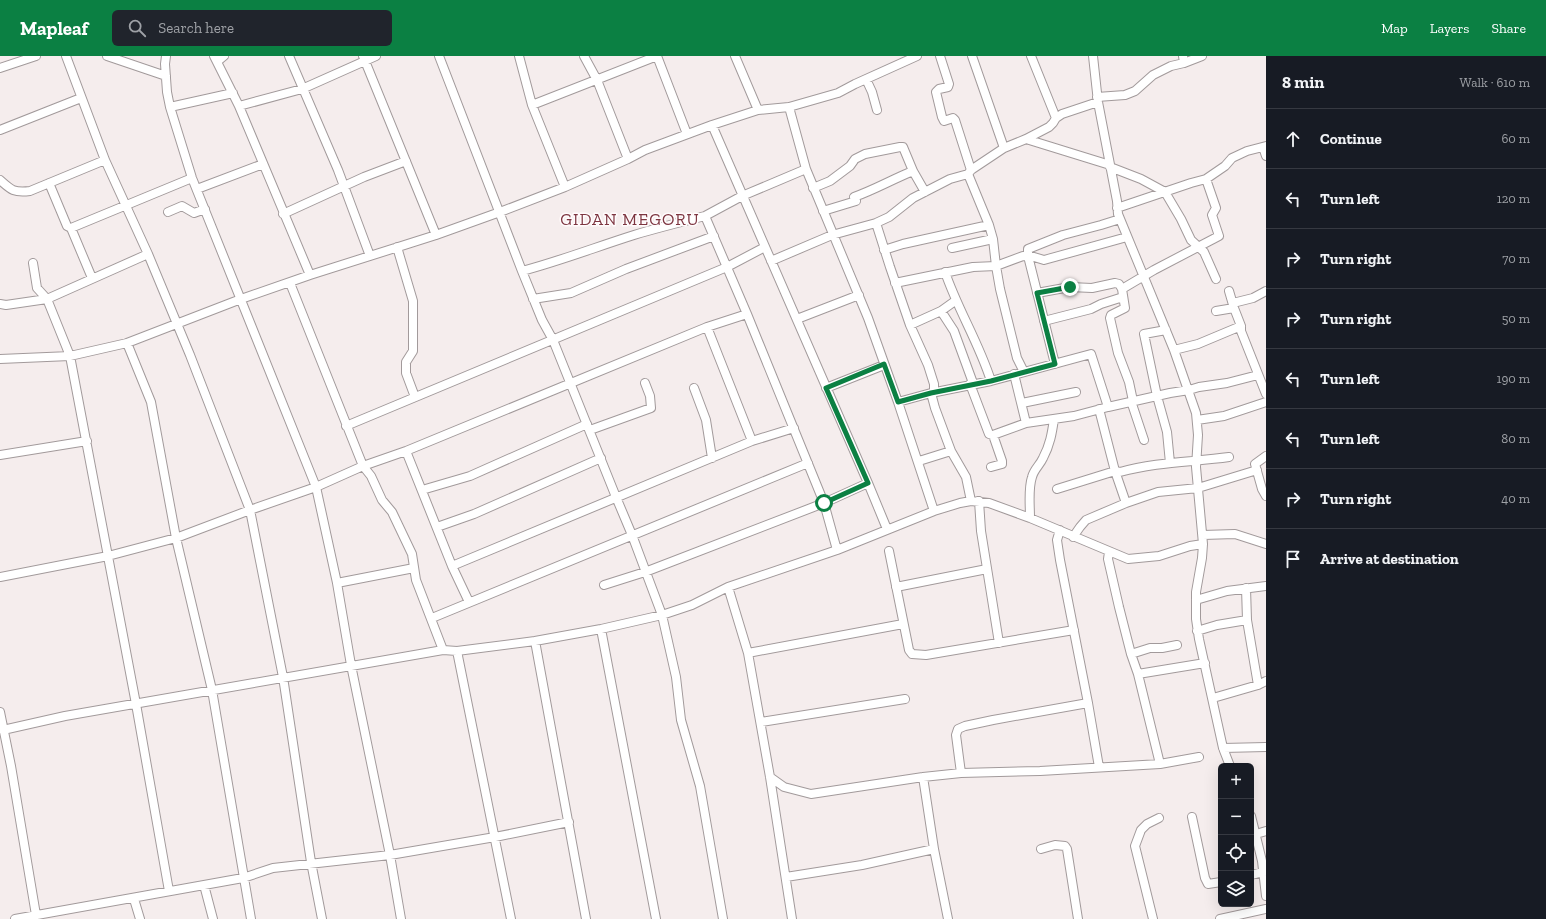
<!DOCTYPE html>
<meta charset="utf-8">
<style>
:root{--surface:#171b24;--page:#20242c;--text:#f1f3f6;--muted:#9ea1a6;--line:#363941;--accent:#0b8043}
body{margin:0;font-family:"Zilla Slab",serif;background:var(--page);color:var(--text)}
.controls{position:absolute;right:12px;bottom:12px;display:grid;overflow:hidden;border-radius:6px;box-shadow:0 4px 16px #0002}
.controls button{width:36px;height:36px;display:grid;place-items:center;padding:0;border:0;border-bottom:1px solid var(--line);background:var(--surface);color:var(--text);font:20px sans-serif}
.stop{position:absolute;width:12px;height:12px;margin:-9px;border:3px solid #0b8043;border-radius:50%;background:#fff}
.stop.end{background:#0b8043;border-color:#fff;box-shadow:0 1px 4px #0008}
.list{margin:0;padding:0;list-style:none}
h2{display:flex;justify-content:space-between;align-items:center;height:52px;margin:0;padding:0 16px;font-size:17px}
h2 small{font-size:13px;font-weight:400;color:var(--muted)}
.list li{display:grid;grid-template-columns:26px 1fr auto;gap:12px;align-items:center;box-sizing:border-box;height:60px;padding:0 16px;border-top:1px solid var(--line)}
.list b{display:block;font-size:15px;white-space:nowrap}
.list em{font-size:13px;font-style:normal;color:var(--muted)}
.icon{flex:none;width:22px;height:22px;fill:none;stroke:currentColor;stroke-width:2;stroke-linecap:round;stroke-linejoin:round}
.map{position:relative;flex:none;width:1266px;height:863px;overflow:hidden}
header{display:flex;align-items:center;gap:24px;box-sizing:border-box;height:56px;padding:0 20px;background:var(--accent);color:#fff}
header strong{font-size:19px}
nav{display:flex;gap:22px;margin-inline-start:auto;font-size:14px}
.search{width:280px;height:36px;background:var(--page);display:flex;align-items:center;gap:10px;box-sizing:border-box;padding:0 14px;border-radius:6px;color:var(--muted);font-size:15px}
main{display:flex}
aside{flex:1;background:var(--surface)}
.map>svg:first-child{display:block}
</style>
<header>
<strong>Mapleaf</strong>
<div class="search"><svg class="icon" aria-label="search" viewBox="0 0 24 24"><circle cx="10" cy="10" r="6"/><path d="M15 15l6 6"/></svg>Search here</div>
<nav><a>Map</a><a>Layers</a><a>Share</a></nav>
</header>
<main>
<div class="map">
<svg width="1266" height="863" viewBox="0 0 1266 863">
<rect width="100%" height="100%" fill="#f5eded"/>
<g fill="none" stroke-linecap="round" stroke-linejoin="round">
<defs>
<path id="minor" d="M 66,0 L 105,104 L 148,198 L 190,299 L 250,454 L 283,621 L 311,806 L 322,863
M 107,0 L 166,20
M 166,0 L 165,8 L 167,36 L 170,51 L 192,122 L 316,431 L 337,527 L 351,609 L 390,799 L 401,863
M 214,0 L 239,50 L 310,219
M 289,0 L 338,114 L 370,200
M 363,0 L 436,179
M 439,0 L 522,215 L 542,264 L 553,284 L 616,441 L 632,479 L 662,559 L 676,621 L 681,664 L 700,730 L 723,863
M 519,0 L 532,49 L 565,131
M 584,0 L 597,24 L 628,103
M 735,0 L 758,54
M 940,0 L 949,28 L 948,31 L 939,33 L 936,36 L 942,61 L 944,65 L 953,62 L 955,64 L 971,114
M 972,0 L 1004,92
M 1031,0 L 1056,62
M 1093,0 L 1098,46 L 1117,145 L 1118,158 L 1174,294 L 1196,357 L 1198,379 L 1196,411 L 1203,488 L 1202,502 L 1196,536 L 1196,563 L 1199,583 L 1223,692 L 1230,710
M 1183,0 L 1184,7 L 1202,0
M 218,5 L 224,0
M 0,12 L 36,0
M 866,23 L 872,36 L 877,54
M 1097,41 L 1125,39 L 1135,35 L 1153,19 L 1171,10 L 1184,7
M 532,49 L 657,0 L 687,78
M 239,50 L 302,33 L 376,0
M 170,51 L 233,37
M 789,51 L 806,113 L 868,262 L 898,346 L 934,455
M 712,69 L 868,427 L 887,473
M 0,74 L 81,42
M 1026,83 L 1110,109
M 1263,91 L 1266,100
M 1110,111 L 1141,123 L 1165,136 L 1181,163 L 1191,184 L 1204,196 L 1216,223
M 968,118 L 989,169 L 993,183 L 996,210 L 1000,233 L 1017,302 L 1024,316
M 0,124 C 11,134 14,137 30,135 L 105,104
M 49,127 L 67,170 L 71,172 L 92,222
M 813,132 L 830,125 L 850,110 L 855,103 L 865,98 L 900,91 L 903,91 L 913,115 L 925,136
M 197,133 L 263,108
M 1117,152 L 1191,127 L 1206,123 L 1225,110 L 1232,102 L 1247,95 L 1266,90
M 823,155 L 856,145 L 854,141 C 874,134 893,123 913,115
M 168,156 L 182,150 L 194,157 L 205,153
M 283,158 L 364,121 L 406,105
M 705,160 L 742,140 L 806,113
M 876,167 L 890,211 L 910,269 L 928,309 L 934,328 L 934,336
M 71,172 L 192,122
M 397,191 L 413,245 L 413,295 L 406,306 L 406,317 L 415,341
M 952,192 L 993,183
M 884,194 L 903,188 L 989,169
M 771,205 L 832,179 L 876,167 L 889,161 L 913,142 L 950,123 L 968,118 L 971,114 L 1004,92 L 1026,83 L 1049,71 L 1053,67 L 1056,62 L 1062,58 L 1098,46
M 33,207 L 37,232 L 47,243 L 70,300 L 136,648 L 169,835
M 522,215 C 560,205 596,191 634,179 C 657,172 681,166 705,160 L 747,258 L 824,447 L 837,494
M 945,216 C 958,254 979,287 991,325
M 290,227 L 363,410 L 371,420 L 382,444 L 392,456 L 412,498 L 416,524 L 443,594
M 895,227 L 973,211 L 996,210 L 1023,200 L 1034,201 L 1044,204 L 1127,181
M 1122,233 L 1154,214 L 1219,180 L 1212,159 L 1216,152 L 1206,123
M 1229,235 L 1234,252 L 1241,270 L 1241,275 L 1266,338
M 1037,237 L 1070,231 L 1092,232 L 1115,227 L 1119,228 L 1122,233 L 1125,252 L 1111,259 L 1110,262 L 1118,297 L 1129,326 L 1133,345
M 533,243 L 571,237 L 626,213 L 714,180
M 1233,247 L 1253,242 L 1266,235
M 0,248 L 6,249 L 47,243 L 148,198
M 941,255 L 954,275 L 973,327
M 1216,255 L 1234,252
M 797,263 L 859,239
M 1044,265 L 1091,253 L 1101,248 L 1123,241
M 910,269 L 941,255 L 955,245
M 707,271 L 752,385
M 1166,274 L 1144,278 L 1157,340 L 1167,376 L 1170,407
M 127,287 L 151,346 L 176,482 L 212,634 L 251,863
M 1174,294 L 1198,288 L 1241,270
M 0,303 L 70,300 L 127,287 L 241,243 L 310,219 L 436,179 L 500,156 L 565,131 L 628,103 L 645,94 L 712,69 L 758,54 L 789,51 L 838,37 L 855,28 L 917,0
M 1055,308 L 1028,200 L 1028,193 L 1063,179 L 1101,169 L 1120,163
M 1014,318 L 1026,367
M 970,328 L 989,378 L 993,379 L 1002,405 L 1002,408 L 991,411
M 694,332 L 706,364 L 712,402
M 826,332 L 884,309
M 931,337 L 935,352 L 951,395 L 966,421 L 971,445
M 1131,345 L 1144,384
M 898,346 L 931,337 L 991,325 L 1091,298 L 1108,351
M 1022,347 L 1076,336
M 1099,353 L 1115,415 L 1126,447
M 1197,364 L 1224,360 L 1266,346
M 346,370 L 727,211 L 765,191
M 590,374 L 651,352 L 650,340 L 645,327
M 993,379 L 1026,367 L 1074,360 L 1108,351 L 1170,337 L 1189,334 L 1199,331 L 1227,327 L 1258,319
M 406,395 L 452,510 L 469,546
M 0,399 L 87,385
M 1266,400 L 1255,408 L 1262,433 L 1266,440
M 919,405 L 951,395
M 1057,433 L 1115,415 L 1120,416 C 1156,406 1193,406 1229,401
M 422,434 L 470,420 L 587,368
M 979,445 L 981,475 L 999,587
M 1030,462 C 1030,448 1028,433 1032,421 C 1034,413 1040,409 1043,402 C 1050,389 1052,377 1054,363
M 437,471 L 474,458 L 601,402
M 1060,474 L 1057,484 L 1060,504 L 1088,647 L 1099,711
M 1203,479 L 1235,478 L 1266,488
M 1073,481 L 1080,471 L 1086,464 L 1126,447 L 1158,436 L 1198,432 L 1257,414
M 889,495 L 909,594 L 912,598 L 926,599 L 1074,574
M 1109,496 L 1108,503 L 1119,551 L 1131,598 L 1138,618 L 1160,708
M 452,510 L 752,385 L 794,372
M 0,521 L 108,500 L 176,482 L 250,454 L 316,431 L 363,410 L 406,395 L 707,271 L 747,258
M 337,527 L 414,512
M 604,529 L 645,516 L 824,447 L 868,427
M 728,531 L 748,597 L 770,721 L 792,863
M 896,531 L 987,513
M 1246,532 L 1247,564 L 1258,629
M 1196,544 L 1227,535 L 1266,530
M 432,562 L 808,407
M 601,573 L 656,863
M 1197,575 L 1217,569 L 1247,564
M 535,585 L 586,863
M 457,595 L 511,863
M 748,597 L 903,568
M 1131,598 L 1150,592 L 1162,592 L 1177,589
M 1138,618 L 1205,607
M 1213,642 L 1258,629 L 1266,625
M 0,656 L 11,710 L 36,859
M 761,666 L 905,643
M 3,674 L 65,660 L 443,594 L 457,595 L 535,585 L 601,573 L 662,559 L 692,549 L 728,531 L 837,494 L 934,455 L 960,447 L 971,445 L 989,447 L 1030,462 L 1128,503 L 1159,500 L 1190,490 L 1203,488
M 1223,692 L 1266,691
M 961,717 L 956,679 L 958,673 L 965,670 L 993,664 L 1088,647
M 770,721 L 784,731 L 811,738 L 923,721 L 961,717 L 1040,715 L 1160,708 L 1199,701
M 923,721 L 934,793 L 948,863
M 1251,760 L 1262,805 L 1266,840
M 1192,761 L 1205,822 L 1208,828 L 1221,826
M 1256,778 L 1266,775
M 1041,793 L 1055,789 L 1065,790 L 1067,793 L 1078,863
M 1251,819 L 1263,816
M 786,821 L 862,809 L 934,793
M 204,829 L 213,863
M 134,843 L 140,863
M 15,863 L 243,822 L 273,812 L 390,799 L 495,781 L 569,766
M 1153,863 L 1135,790 L 1141,774 L 1147,768 L 1159,762
M 1220,863 L 1266,853"/>
</defs>
<use href="#minor" stroke="#a29a9b" stroke-width="10"/>
<use href="#minor" stroke="#fff" stroke-width="8"/>
</g>
<g fill="none" stroke-linecap="round" stroke-linejoin="round">
<path stroke="#0b8043" stroke-width="5" d="M 824,447 L 868,427 L 826,332 L 884,308 L 898,346 L 931,337 L 991,325 L 1055,308 L 1037,237 L 1070,231"/>
</g>
<g text-anchor="middle" stroke-width="3" stroke-linejoin="round" paint-order="stroke">
<g font-size="17" letter-spacing="1" fill="#7d3540" stroke="#fffbfc">
<text x="630" y="169">GIDAN MEGORU</text>
</g>
</g>
</svg>
<div class="controls">
<button>+</button>
<button>−</button>
<button><svg class="icon" aria-label="locate" viewBox="0 0 24 24"><circle cx="12" cy="12" r="6"/><path d="M12 2v4M12 18v4M2 12h4M18 12h4"/></svg></button>
<button><svg class="icon" aria-label="layers" viewBox="0 0 24 24"><path d="M12 4l9 5-9 5-9-5zM3 14l9 5 9-5"/></svg></button>
</div>
<div class="stop" style="left:824px;top:447px"></div>
<div class="stop end" style="left:1070px;top:231px"></div>
</div>
<aside>
<h2>8 min<small>Walk · 610 m</small></h2>
<ul class="list">
<li><svg class="icon" aria-label="ahead" viewBox="0 0 24 24"><path d="M12 20V5M6 11l6-6 6 6"/></svg><div><b>Continue</b></div><em>60 m</em></li>
<li><svg class="icon" aria-label="left" viewBox="0 0 24 24"><path d="M17 20v-9H6M10 6l-5 5 5 5"/></svg><div><b>Turn left</b></div><em>120 m</em></li>
<li><svg class="icon" aria-label="right" viewBox="0 0 24 24"><path d="M7 20v-9h11M14 6l5 5-5 5"/></svg><div><b>Turn right</b></div><em>70 m</em></li>
<li><svg class="icon" aria-label="right" viewBox="0 0 24 24"><path d="M7 20v-9h11M14 6l5 5-5 5"/></svg><div><b>Turn right</b></div><em>50 m</em></li>
<li><svg class="icon" aria-label="left" viewBox="0 0 24 24"><path d="M17 20v-9H6M10 6l-5 5 5 5"/></svg><div><b>Turn left</b></div><em>190 m</em></li>
<li><svg class="icon" aria-label="left" viewBox="0 0 24 24"><path d="M17 20v-9H6M10 6l-5 5 5 5"/></svg><div><b>Turn left</b></div><em>80 m</em></li>
<li><svg class="icon" aria-label="right" viewBox="0 0 24 24"><path d="M7 20v-9h11M14 6l5 5-5 5"/></svg><div><b>Turn right</b></div><em>40 m</em></li>
<li><svg class="icon" aria-label="arrive" viewBox="0 0 24 24"><path d="M6 21V4h12l-3 4 3 4H6"/></svg><div><b>Arrive at destination</b></div></li>
</ul>
</aside>
</main>
